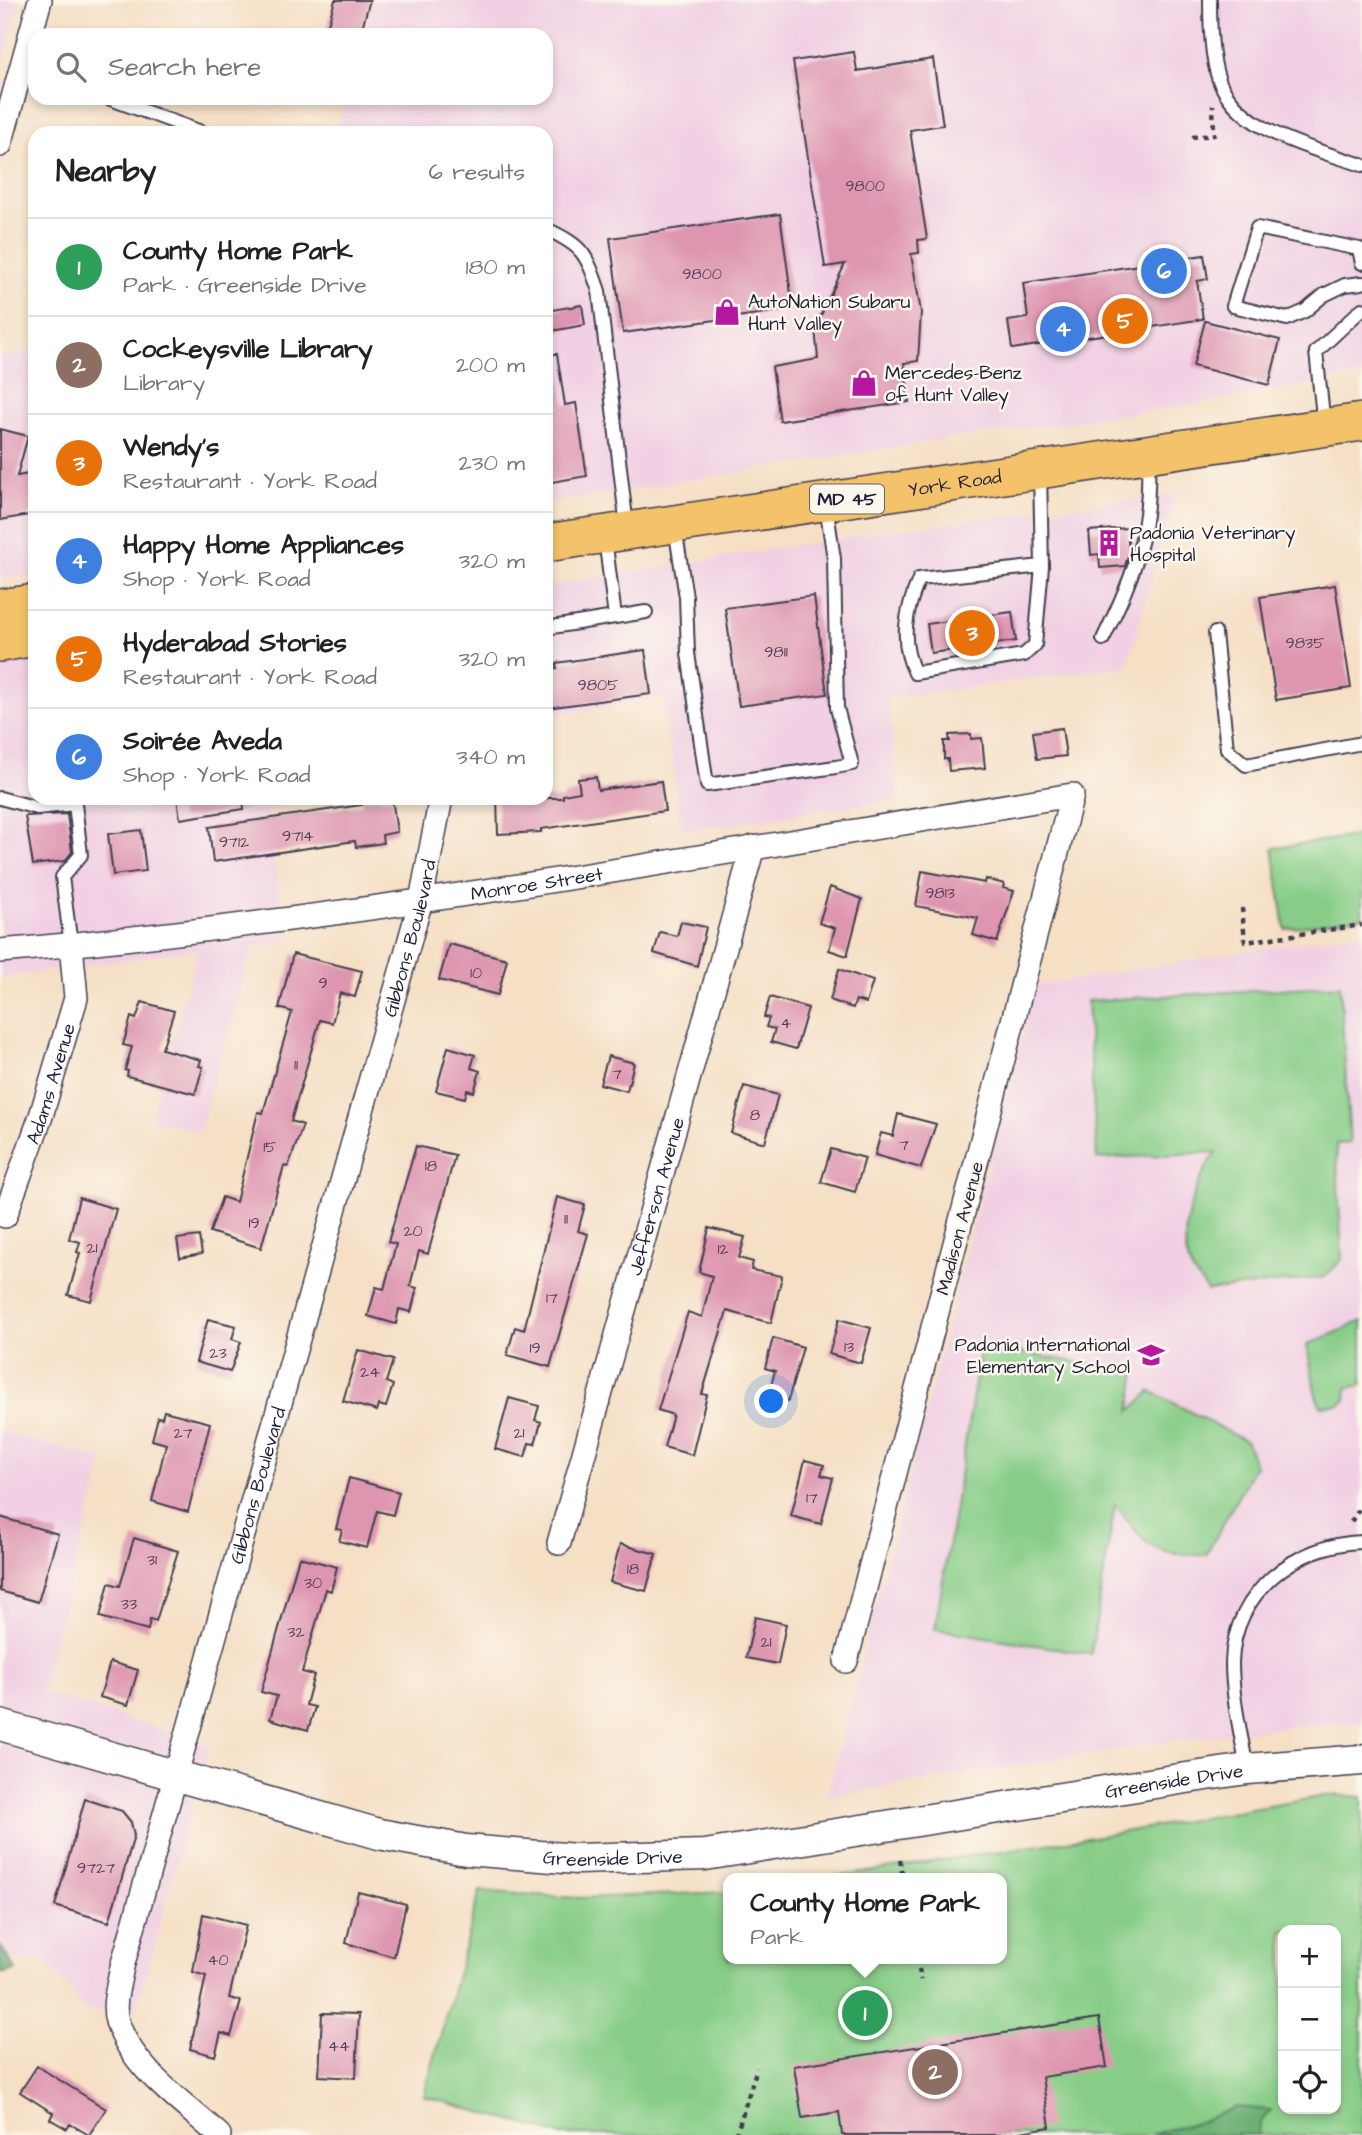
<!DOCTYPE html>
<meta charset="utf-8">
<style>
:root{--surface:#fff;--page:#f2f2f2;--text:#222;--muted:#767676;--line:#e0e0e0;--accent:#b45309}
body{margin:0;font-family:"Architects Daughter",sans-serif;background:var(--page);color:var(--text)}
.controls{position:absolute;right:21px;bottom:21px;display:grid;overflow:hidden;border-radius:14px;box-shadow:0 4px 10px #0003}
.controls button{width:63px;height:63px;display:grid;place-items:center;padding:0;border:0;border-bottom:2px solid var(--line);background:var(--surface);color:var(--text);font:35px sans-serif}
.you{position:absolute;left:772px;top:1402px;width:24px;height:24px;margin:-18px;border:5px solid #fff;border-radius:50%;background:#1a73e8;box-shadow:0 0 0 10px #1a73e833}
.badge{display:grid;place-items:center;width:46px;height:46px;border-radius:50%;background:var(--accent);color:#fff;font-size:23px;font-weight:700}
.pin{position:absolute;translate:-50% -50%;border:4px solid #fff;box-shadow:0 2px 7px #0006}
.popup{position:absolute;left:723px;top:1873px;width:284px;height:91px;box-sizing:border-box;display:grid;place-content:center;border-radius:14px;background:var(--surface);filter:drop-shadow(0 2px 5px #0005);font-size:23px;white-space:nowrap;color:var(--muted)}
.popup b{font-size:26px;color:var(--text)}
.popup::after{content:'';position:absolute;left:50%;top:100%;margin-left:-14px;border:14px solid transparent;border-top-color:var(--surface)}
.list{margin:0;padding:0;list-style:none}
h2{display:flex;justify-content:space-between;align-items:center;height:91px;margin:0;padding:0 28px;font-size:30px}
h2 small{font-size:23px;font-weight:400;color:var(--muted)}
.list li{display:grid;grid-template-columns:46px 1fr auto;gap:21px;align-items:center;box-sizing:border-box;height:98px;padding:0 28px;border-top:2px solid var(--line)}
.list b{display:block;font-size:26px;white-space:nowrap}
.list p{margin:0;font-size:23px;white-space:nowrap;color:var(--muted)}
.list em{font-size:23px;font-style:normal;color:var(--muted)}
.icon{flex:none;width:38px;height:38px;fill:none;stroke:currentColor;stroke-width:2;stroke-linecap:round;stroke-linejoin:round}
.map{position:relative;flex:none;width:1362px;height:2135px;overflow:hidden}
.search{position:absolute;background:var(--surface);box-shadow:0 4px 10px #0003;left:28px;top:28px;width:525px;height:77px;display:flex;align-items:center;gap:18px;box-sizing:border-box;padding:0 24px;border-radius:21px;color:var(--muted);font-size:26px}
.panel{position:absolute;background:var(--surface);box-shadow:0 4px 10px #0003;left:28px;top:126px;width:525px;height:679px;border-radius:21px}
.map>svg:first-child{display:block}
</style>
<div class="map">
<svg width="1362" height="2135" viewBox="0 0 1362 2135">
<rect width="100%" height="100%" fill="#fbf7ec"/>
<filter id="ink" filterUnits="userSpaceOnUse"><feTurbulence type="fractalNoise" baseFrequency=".0143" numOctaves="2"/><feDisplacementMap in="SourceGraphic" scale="14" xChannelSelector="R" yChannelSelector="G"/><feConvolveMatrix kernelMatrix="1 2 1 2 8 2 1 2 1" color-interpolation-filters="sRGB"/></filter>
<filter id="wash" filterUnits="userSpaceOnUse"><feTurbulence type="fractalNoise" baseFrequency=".00686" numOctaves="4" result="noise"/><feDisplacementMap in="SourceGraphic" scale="28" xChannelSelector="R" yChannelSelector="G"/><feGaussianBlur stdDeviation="1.57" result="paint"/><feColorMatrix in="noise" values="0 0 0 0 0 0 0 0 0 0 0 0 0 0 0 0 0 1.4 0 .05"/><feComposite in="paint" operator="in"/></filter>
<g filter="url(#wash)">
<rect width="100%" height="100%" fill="#f5dfc5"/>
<path fill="#f1d0e3" d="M 0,0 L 20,0 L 0,76 Z
M 374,0 L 1362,0 L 1362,375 L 1178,407 L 953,438 L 546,503 L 546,133 L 336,133 L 346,98 L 546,98 L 546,35 L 364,35 Z
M 35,351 L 35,574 L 0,578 L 0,356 Z
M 1175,494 L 1127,666 L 888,698 L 900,799 L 682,831 L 663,698 L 546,717 L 546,586 L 881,532 Z
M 35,659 L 35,798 L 264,798 L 287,940 L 253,947 L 199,1131 L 151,1119 L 198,949 L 0,978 L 0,663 Z
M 1362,932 L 1362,1723 L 1313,1724 L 1186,1739 L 827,1796 L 1035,986 Z
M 0,1431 L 104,1460 L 41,1691 L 209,1745 L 136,2010 L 87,2012 L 44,1960 L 0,1959 Z"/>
<path fill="#87cd87" stroke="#547861" stroke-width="2" fill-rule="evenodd" d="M 1362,835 L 1362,917 L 1285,929 L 1273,848 Z
M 1340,985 L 1350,1143 L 1336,1144 L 1342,1259 L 1325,1277 L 1207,1291 C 1202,1283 1195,1276 1191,1268 C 1175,1232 1196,1181 1216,1152 L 1097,1159 L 1087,1001 Z
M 1362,1321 L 1362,1385 L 1347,1388 L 1346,1400 L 1340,1405 L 1321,1406 L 1316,1396 L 1307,1345 Z
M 981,1346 L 1136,1372 L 1130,1411 L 1151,1391 L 1247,1442 L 1255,1466 L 1206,1555 C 1149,1557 1146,1544 1115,1504 L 1091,1654 L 935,1629 Z
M 1330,1795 L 1362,1797 L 1362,2135 L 562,2135 L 424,2096 L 480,1891 L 578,1898 L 728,1892 L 728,1959 L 1001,1959 L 1001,1878 L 828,1878 L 1118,1833 ZM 1283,1930 L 1336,1930 L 1336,2109 L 1283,2109 Z"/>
<path fill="#6db074" stroke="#486958" stroke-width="2" d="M 0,1946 L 16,1970 L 0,1974 Z
M 1236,2107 L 1271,2110 L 1261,2121 L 1258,2135 L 1150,2135 L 1202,2121 Z"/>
<g id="blocks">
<path fill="#de96b0" d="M 335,0 L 370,0 L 360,35 L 325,35 Z
M 854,52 L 857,71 L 933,59 L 943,125 L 910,130 L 927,239 L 918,240 L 919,253 L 911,254 L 921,312 L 918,361 L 904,363 L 909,402 L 780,421 L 772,367 L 818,359 L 815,328 L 845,264 L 825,267 L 793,61 Z
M 780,214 L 793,309 L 623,333 L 610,238 Z
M 1204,255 L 1208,279 L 1197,281 L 1203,319 L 1012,349 L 1008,321 L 1028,318 L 1023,283 Z
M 582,305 L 585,325 L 546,332 L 546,311 Z
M 1205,321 L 1280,340 L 1269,385 L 1193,366 Z
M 546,354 L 557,354 L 565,405 L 576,403 L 587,476 L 546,483 Z
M 0,429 L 28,436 L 17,476 L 35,473 L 35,514 L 0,520 Z
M 1127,528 L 1129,553 L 1125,566 L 1100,568 L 1099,554 L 1091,555 L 1089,531 Z
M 1335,585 L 1351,688 L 1276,700 L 1260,597 Z
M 814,596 L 827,694 L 739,706 L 725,608 Z
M 1012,612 L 1016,641 L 931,653 L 927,624 Z
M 645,650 L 651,694 L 546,708 L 546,669 L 557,668 L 556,663 Z
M 1062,728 L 1066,756 L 1037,759 L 1033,732 Z
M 971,734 L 971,739 L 982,738 L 985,768 L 949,771 L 948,759 L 944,759 L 944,741 L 950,741 L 949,735 Z
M 596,777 L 598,790 L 661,781 L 665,811 L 541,829 L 541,832 L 498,834 L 497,798 L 563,798 L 563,795 L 580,792 L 578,779 Z
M 177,798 L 243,798 L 244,809 L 180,819 Z
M 361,798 L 392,798 L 397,832 L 382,835 L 383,843 L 356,847 L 355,841 L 213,862 L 209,827 L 362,805 Z
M 67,814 L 72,852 L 65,861 L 33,865 L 25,816 Z
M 141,830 L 146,871 L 113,875 L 108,834 Z
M 922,871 L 985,883 L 986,879 L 1004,884 L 1003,888 L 1014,891 L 997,942 L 973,935 L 978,918 L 916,906 Z
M 830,887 L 862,899 L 847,956 L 829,950 L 835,928 L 819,923 Z
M 681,922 L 706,927 L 697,966 L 654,953 L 660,932 L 677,936 Z
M 449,944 L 507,959 L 498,995 L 439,980 Z
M 293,954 L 362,971 L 355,997 L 340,993 L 332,1023 L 320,1020 L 291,1121 L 303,1125 L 288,1167 L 284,1166 L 261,1248 L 210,1232 L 222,1197 L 236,1202 L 258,1112 L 263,1113 L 292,1012 L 279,1008 Z
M 839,969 L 873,981 L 866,1003 L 856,1000 L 853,1008 L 830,1000 Z
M 770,997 L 808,1008 L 796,1049 L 771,1042 L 775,1029 L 766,1027 L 769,1018 L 764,1017 Z
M 142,1002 L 174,1011 L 162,1049 L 201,1060 L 199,1066 L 203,1067 L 195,1094 L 127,1076 L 128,1071 L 125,1070 L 132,1047 L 123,1045 L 131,1017 L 136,1019 Z
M 448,1047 L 475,1055 L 471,1068 L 480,1071 L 474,1092 L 467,1090 L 465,1098 L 436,1091 Z
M 608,1056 L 634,1063 L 627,1091 L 600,1084 Z
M 744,1086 L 778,1095 L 765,1143 L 731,1133 Z
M 898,1114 L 936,1124 L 921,1168 L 875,1155 L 881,1133 L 893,1136 Z
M 416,1146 L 455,1155 L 428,1254 L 419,1251 L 410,1286 L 417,1288 L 411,1312 L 399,1309 L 396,1324 L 368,1316 L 376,1287 L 384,1289 L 396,1244 L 388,1242 Z
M 831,1149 L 865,1158 L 855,1192 L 821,1182 Z
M 557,1197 L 585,1205 L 578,1231 L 588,1234 L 550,1367 L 507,1355 L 515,1327 L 524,1330 Z
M 79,1198 L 116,1209 L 91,1301 L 68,1295 L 80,1253 L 77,1252 L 80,1242 L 69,1239 Z
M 709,1228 L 745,1237 L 739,1258 L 753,1262 L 751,1270 L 782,1276 L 771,1323 L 727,1311 L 702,1394 L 707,1395 L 692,1455 L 664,1447 L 673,1415 L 658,1410 L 688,1312 L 702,1317 L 712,1276 L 699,1272 Z
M 199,1236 L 202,1254 L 180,1258 L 177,1239 Z
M 208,1319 L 236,1326 L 232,1339 L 241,1342 L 230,1372 L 196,1362 Z
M 839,1319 L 871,1328 L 861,1363 L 829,1354 Z
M 773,1338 L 803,1347 L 788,1401 L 768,1396 L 775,1371 L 765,1368 Z
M 358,1350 L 393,1360 L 386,1382 L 393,1385 L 386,1407 L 379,1405 L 377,1411 L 343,1401 Z
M 509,1398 L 539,1406 L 535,1420 L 541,1422 L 535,1444 L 529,1443 L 525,1457 L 495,1449 Z
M 164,1411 L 210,1423 L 188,1512 L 152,1501 L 166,1444 L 152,1440 L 158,1417 L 162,1418 Z
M 805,1460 L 824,1465 L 821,1475 L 833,1478 L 821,1524 L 791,1516 Z
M 349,1478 L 399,1492 L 393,1515 L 377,1511 L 367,1548 L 339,1541 L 342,1530 L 336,1529 Z
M 0,1517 L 58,1534 L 38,1602 L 0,1591 Z
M 134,1538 L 178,1551 L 156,1621 L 150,1619 L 148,1630 L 100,1617 L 109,1583 L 120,1586 Z
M 620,1544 L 656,1554 L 646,1591 L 610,1582 Z
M 299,1557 L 337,1567 L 331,1591 L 326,1589 L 302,1672 L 314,1675 L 306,1705 L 315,1707 L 308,1730 L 270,1719 L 277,1696 L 261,1692 Z
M 755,1617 L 786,1624 L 778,1664 L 746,1658 Z
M 110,1662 L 138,1670 L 128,1705 L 100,1697 Z
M 85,1799 L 122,1811 L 131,1822 L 134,1836 L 109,1922 L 55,1906 Z
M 358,1892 L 406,1904 L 394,1957 L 346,1943 Z
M 203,1914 L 246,1925 L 229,1998 L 241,2001 L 231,2036 L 221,2033 L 215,2056 L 190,2049 L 206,1976 L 193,1972 Z
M 322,2013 L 359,2014 L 356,2078 L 319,2076 Z
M 1099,2018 L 1107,2067 L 1042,2077 L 1050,2127 L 1002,2135 L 842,2135 L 839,2112 L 802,2118 L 794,2066 Z
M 37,2066 L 106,2109 L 89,2135 L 70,2124 L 67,2129 L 50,2119 L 53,2113 L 20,2092 Z"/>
</g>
</g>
<g filter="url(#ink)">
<use href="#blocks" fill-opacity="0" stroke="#423e50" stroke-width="2"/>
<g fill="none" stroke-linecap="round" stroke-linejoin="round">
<defs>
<path id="service" d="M 1210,0 C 1210,23 1211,64 1221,85 C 1245,134 1315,149 1362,165
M 108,98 L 204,133
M 546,229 C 583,246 586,253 599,291 L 627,527
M 1362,263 L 1359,249 L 1257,228 L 1233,306 L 1287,319 L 1305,311 L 1324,295 L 1345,285 L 1362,283
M 1324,425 L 1316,352 L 1362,309
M 1040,471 L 1042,566 L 1035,645 L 1024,655 L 915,673 C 899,641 906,610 919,579 L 1042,566
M 675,528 L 686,597 L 688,653 L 707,785 L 836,767 L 852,764 L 837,708 L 834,559 L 826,505
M 615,617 L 646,612
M 546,628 L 615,617 L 605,538
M 1215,633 L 1227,749 L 1246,765 L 1362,743
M 1103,639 C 1135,573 1151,534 1148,458
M 0,798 L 37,808 L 75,804 L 81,855 L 62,877 L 71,945
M 1247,1769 C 1241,1734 1232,1698 1232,1662 C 1234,1592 1296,1544 1362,1542"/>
<g id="minor">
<path d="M 0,145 L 40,0"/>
<path id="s1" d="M 0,951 C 359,920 716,853 1072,795 L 846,1661"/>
<path id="s2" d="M 5,1216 L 41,1116 L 76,998 L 71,945"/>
<path id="s3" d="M 559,1543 L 753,847"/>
<path id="s4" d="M 219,2135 C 184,2103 132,2069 117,2021 C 112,2004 119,1984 122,1967 L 421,900 L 441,798"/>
</g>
<g id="tertiary">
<path id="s5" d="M 0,1725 L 379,1834 L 466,1850 L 577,1859 L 705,1855 L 1180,1779 L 1247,1769 L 1362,1760"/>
</g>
<g id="primary">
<path id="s6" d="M 546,543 L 1362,422"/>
<path d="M 0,608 L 35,603"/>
<path d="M 0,643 L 35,637"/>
</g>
</defs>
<use href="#service" stroke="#423e50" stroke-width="16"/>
<use href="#minor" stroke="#423e50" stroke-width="26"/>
<use href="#tertiary" stroke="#423e50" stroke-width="33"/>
<use href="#primary" stroke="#423e50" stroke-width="40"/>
<path stroke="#423e50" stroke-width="4.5" stroke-dasharray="5 5" stroke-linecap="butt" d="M 1192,137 L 1214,135 L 1213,105
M 1242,908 L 1245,942 L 1362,925
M 1351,1522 L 1362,1505
M 900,1860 L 903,1878
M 917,1959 L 921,1980
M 736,2135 L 757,2068"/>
<use href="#service" stroke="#fff" stroke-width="12"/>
<use href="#minor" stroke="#fff" stroke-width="23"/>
<use href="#tertiary" stroke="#fff" stroke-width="30"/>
<use href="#primary" stroke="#f3c26a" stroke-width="37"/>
</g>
</g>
<defs>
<symbol id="shop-bare" viewBox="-9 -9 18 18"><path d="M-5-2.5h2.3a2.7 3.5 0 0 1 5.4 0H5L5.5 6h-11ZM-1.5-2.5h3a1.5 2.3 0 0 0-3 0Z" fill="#b5179e" stroke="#fbf7ec" stroke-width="2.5" paint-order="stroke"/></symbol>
<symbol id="building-bare" viewBox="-9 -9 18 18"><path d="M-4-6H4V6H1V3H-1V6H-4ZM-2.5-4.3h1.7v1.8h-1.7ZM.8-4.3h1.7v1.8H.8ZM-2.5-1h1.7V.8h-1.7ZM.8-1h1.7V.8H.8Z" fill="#b5179e" stroke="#fbf7ec" stroke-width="2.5" paint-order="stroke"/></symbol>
<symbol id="school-bare" viewBox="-9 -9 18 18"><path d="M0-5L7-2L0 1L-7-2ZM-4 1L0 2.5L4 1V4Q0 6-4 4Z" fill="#b5179e" stroke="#fbf7ec" stroke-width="2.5" paint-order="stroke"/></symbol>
</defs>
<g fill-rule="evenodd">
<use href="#shop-bare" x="708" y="293" width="38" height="38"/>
<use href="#shop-bare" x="845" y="364" width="38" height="38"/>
<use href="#building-bare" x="1090" y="524" width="38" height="38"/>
<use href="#school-bare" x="1132" y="1336" width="38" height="38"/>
</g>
<g text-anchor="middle" stroke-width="5" stroke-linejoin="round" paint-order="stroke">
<g font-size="16" fill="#513f58">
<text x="865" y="191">9800</text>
<text x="702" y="279">9800</text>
<text x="1305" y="648">9835</text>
<text x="776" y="657">9811</text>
<text x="598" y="690">9805</text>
<text x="298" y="841">9714</text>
<text x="234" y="847">9712</text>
<text x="940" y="898">9813</text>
<text x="476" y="978">10</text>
<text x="323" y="988">9</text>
<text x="786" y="1028">4</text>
<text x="296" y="1070">11</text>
<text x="617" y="1079">7</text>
<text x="755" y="1120">8</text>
<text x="904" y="1150">7</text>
<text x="270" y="1152">15</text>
<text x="431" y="1171">18</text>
<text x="566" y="1224">11</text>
<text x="254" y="1228">19</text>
<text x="413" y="1236">20</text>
<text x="92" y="1253">21</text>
<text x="723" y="1254">12</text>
<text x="552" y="1303">17</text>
<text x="849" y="1352">13</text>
<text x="535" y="1353">19</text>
<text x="218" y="1358">23</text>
<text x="370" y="1377">24</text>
<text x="183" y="1438">27</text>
<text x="519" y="1438">21</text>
<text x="812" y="1503">17</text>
<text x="152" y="1565">31</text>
<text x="633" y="1574">18</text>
<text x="313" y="1588">30</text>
<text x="129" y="1609">33</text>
<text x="296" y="1637">32</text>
<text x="766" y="1647">21</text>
<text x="96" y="1873">9727</text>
<text x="218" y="1965">40</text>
<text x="339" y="2051">44</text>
</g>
<rect fill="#fbf7ec" stroke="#636270" stroke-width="2" x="810" y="484.5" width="74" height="29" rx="5"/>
<g font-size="18" font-weight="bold" fill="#22223b">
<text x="847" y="505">MD 45</text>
</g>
<g font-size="19" fill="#22223b" stroke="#fbf7ec" text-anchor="start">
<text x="748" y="308">AutoNation Subaru<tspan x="748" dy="22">Hunt Valley</tspan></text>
<text x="885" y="379">Mercedes-Benz<tspan x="885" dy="22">of Hunt Valley</tspan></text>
<text x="1130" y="539">Padonia Veterinary<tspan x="1130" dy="22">Hospital</tspan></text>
<text x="1130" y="1351" text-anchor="end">Padonia International<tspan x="1130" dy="22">Elementary School</tspan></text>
</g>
<g font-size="19" fill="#22223b" stroke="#fbf7ec">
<text dy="7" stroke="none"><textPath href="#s6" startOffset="413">York Road</textPath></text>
<text dy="7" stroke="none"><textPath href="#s1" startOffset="541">Monroe Street</textPath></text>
<text dy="7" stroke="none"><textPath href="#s4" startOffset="1278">Gibbons Boulevard</textPath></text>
<text dy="7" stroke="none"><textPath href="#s2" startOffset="140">Adams Avenue</textPath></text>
<text dy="7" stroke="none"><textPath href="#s3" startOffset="360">Jefferson Avenue</textPath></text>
<text transform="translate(959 1228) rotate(-75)" y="7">Madison Avenue</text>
<text dy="7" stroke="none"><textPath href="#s4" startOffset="710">Gibbons Boulevard</textPath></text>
<text dy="7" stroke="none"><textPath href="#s5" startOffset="1197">Greenside Drive</textPath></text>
<text dy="7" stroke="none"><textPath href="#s5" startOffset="630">Greenside Drive</textPath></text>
</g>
</g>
</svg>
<div class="controls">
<button>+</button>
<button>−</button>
<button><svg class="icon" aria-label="locate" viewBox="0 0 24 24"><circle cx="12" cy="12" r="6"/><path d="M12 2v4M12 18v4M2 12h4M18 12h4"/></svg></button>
</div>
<div class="you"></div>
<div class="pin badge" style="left:865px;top:2013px;background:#2e9e5b">1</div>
<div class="popup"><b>County Home Park</b>Park</div>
<div class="pin badge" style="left:935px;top:2072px;background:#8d6e63">2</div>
<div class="pin badge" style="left:972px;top:633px;background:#e8710a">3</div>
<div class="pin badge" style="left:1063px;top:329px;background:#3f7fe0">4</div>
<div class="pin badge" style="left:1125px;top:321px;background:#e8710a">5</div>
<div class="pin badge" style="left:1164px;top:271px;background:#3f7fe0">6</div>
<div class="search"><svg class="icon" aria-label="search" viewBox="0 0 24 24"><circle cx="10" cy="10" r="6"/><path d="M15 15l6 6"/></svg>Search here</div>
<section class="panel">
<h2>Nearby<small>6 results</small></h2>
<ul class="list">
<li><span class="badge" style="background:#2e9e5b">1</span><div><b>County Home Park</b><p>Park · Greenside Drive</p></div><em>180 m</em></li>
<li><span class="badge" style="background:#8d6e63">2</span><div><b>Cockeysville Library</b><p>Library</p></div><em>200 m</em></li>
<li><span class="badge" style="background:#e8710a">3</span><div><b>Wendy's</b><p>Restaurant · York Road</p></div><em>230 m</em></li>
<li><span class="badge" style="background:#3f7fe0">4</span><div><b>Happy Home Appliances</b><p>Shop · York Road</p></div><em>320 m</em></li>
<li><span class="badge" style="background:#e8710a">5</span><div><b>Hyderabad Stories</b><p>Restaurant · York Road</p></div><em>320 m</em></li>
<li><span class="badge" style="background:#3f7fe0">6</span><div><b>Soirée Aveda</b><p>Shop · York Road</p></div><em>340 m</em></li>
</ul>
</section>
</div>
